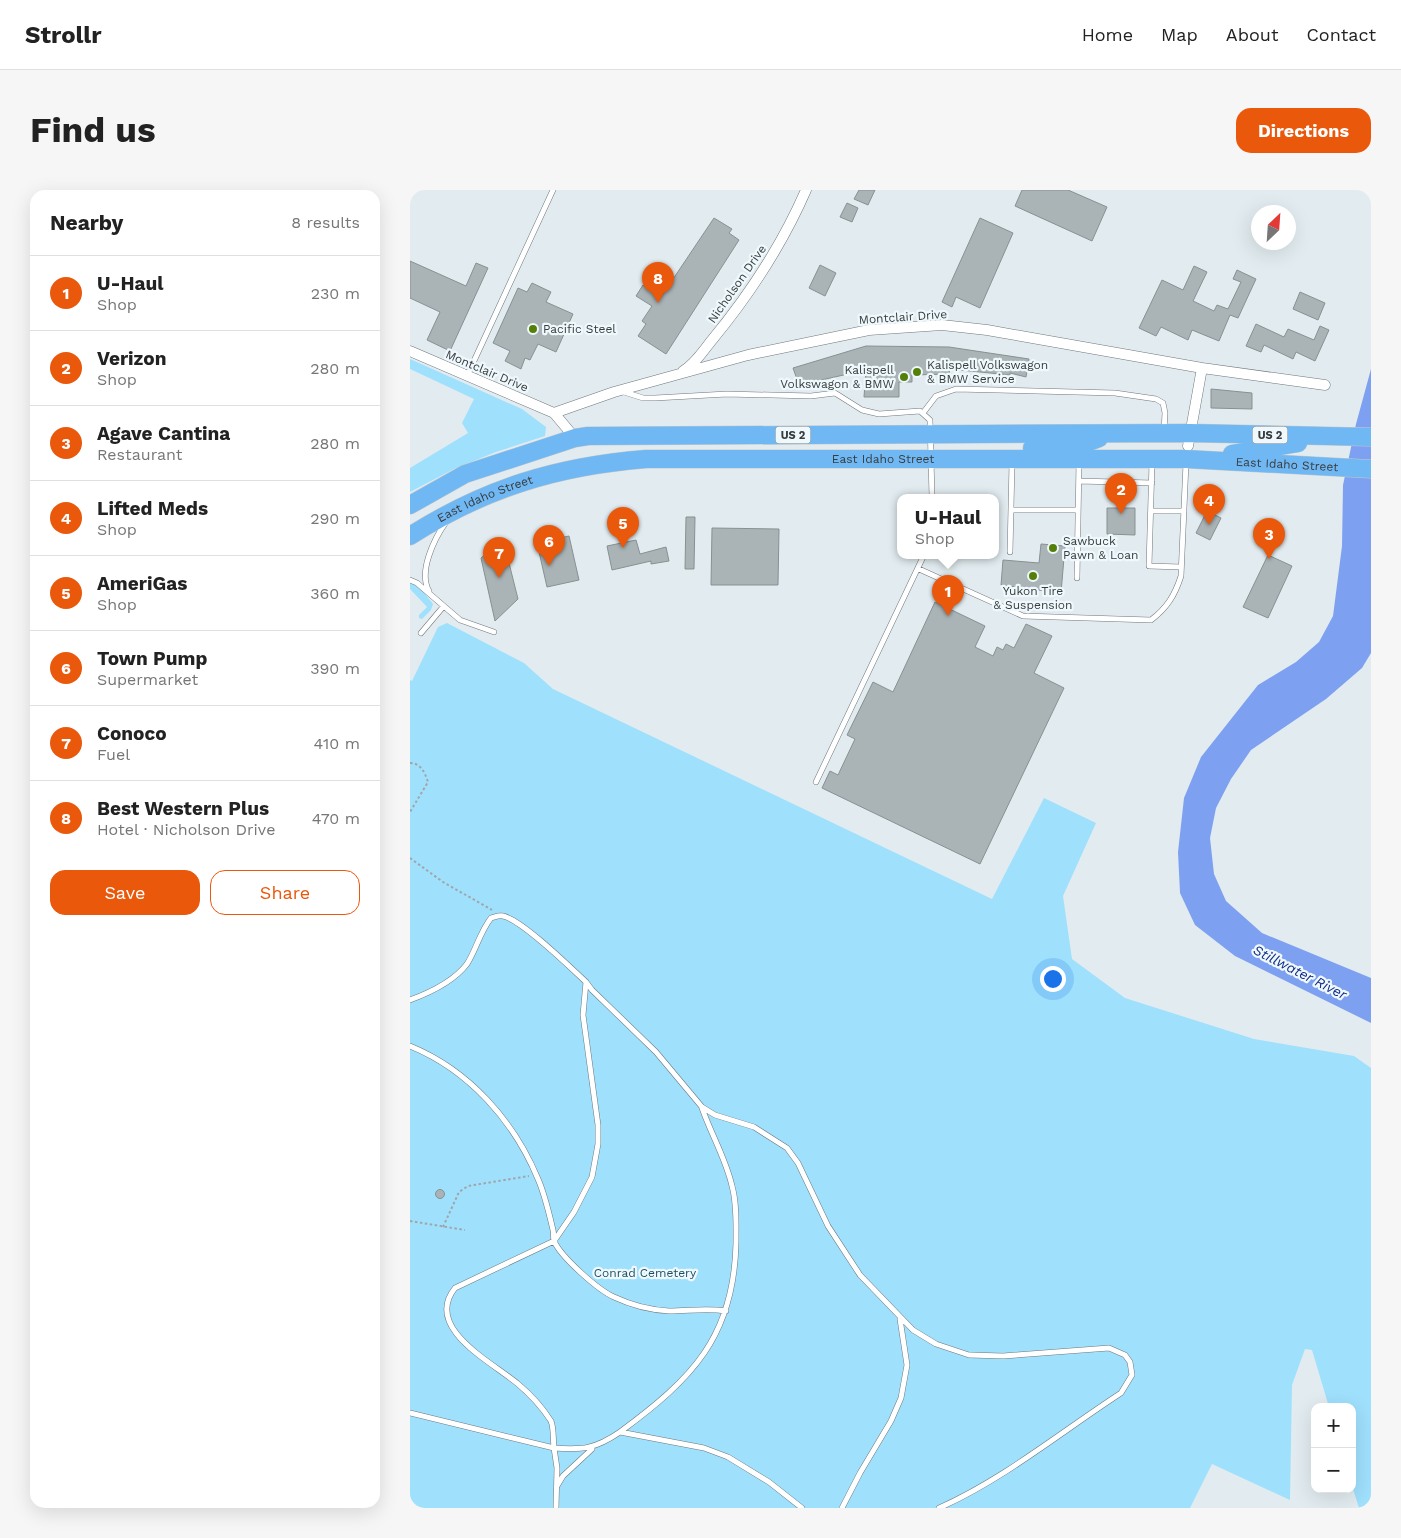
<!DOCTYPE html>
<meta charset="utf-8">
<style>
:root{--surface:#fff;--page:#f6f6f6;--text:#222;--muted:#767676;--line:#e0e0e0;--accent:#ea580c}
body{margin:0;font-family:"Work Sans",sans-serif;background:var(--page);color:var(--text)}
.controls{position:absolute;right:15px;bottom:15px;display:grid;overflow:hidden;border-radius:10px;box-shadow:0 5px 20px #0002}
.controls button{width:45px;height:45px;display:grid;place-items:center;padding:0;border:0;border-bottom:1px solid var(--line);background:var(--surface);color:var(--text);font:25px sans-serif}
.compass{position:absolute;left:841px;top:15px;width:45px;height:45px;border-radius:50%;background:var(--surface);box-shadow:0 5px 20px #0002;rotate:25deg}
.you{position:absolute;left:642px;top:788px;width:18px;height:18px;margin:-12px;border:4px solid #fff;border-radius:50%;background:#1a73e8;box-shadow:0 0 0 8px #1a73e833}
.badge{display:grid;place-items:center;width:32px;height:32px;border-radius:50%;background:var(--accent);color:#fff;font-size:16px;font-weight:700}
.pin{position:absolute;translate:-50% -41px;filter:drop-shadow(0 1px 2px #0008)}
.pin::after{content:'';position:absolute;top:26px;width:18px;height:15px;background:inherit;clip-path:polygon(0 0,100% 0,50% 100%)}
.popup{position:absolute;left:487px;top:304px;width:102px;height:65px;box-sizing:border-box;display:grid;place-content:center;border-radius:10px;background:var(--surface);filter:drop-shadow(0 1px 4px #0005);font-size:16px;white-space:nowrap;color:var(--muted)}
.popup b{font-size:19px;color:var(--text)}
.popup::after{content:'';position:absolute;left:50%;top:100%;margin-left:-10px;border:10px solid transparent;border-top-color:var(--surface)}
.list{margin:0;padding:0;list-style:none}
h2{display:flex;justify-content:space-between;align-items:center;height:65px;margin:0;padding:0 20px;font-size:21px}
h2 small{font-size:16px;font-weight:400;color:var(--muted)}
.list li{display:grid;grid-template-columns:32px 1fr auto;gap:15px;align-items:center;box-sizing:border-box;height:75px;padding:0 20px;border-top:1px solid var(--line)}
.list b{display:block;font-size:19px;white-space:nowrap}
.list p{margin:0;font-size:16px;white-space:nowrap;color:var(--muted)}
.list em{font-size:16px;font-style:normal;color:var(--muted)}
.actions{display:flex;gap:10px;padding:15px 20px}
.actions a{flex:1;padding:11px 0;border:1px solid var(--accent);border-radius:15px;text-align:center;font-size:18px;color:var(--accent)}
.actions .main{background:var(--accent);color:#fff}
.map{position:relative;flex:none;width:961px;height:1318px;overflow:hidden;border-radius:15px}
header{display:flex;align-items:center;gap:30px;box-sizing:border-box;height:70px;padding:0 25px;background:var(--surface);border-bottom:1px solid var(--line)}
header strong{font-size:24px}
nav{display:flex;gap:28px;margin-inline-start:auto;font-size:18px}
.intro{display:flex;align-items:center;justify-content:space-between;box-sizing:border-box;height:120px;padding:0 30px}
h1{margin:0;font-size:35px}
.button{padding:12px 22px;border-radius:15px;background:var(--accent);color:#fff;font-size:18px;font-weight:700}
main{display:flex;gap:30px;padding:0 30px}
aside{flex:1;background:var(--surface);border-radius:15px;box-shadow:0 5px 20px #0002}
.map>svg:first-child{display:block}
</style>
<header>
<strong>Strollr</strong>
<nav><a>Home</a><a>Map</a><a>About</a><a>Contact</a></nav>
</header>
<div class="intro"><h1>Find us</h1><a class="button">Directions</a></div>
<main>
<aside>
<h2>Nearby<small>8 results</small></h2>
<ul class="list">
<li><span class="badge">1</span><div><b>U-Haul</b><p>Shop</p></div><em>230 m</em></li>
<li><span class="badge">2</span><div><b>Verizon</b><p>Shop</p></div><em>280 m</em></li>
<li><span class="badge">3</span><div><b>Agave Cantina</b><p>Restaurant</p></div><em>280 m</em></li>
<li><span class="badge">4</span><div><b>Lifted Meds</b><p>Shop</p></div><em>290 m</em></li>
<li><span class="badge">5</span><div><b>AmeriGas</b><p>Shop</p></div><em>360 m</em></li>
<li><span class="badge">6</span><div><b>Town Pump</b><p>Supermarket</p></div><em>390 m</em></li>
<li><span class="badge">7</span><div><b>Conoco</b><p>Fuel</p></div><em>410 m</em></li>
<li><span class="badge">8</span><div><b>Best Western Plus</b><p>Hotel · Nicholson Drive</p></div><em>470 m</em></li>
</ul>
<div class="actions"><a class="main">Save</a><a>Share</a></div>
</aside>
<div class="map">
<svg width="961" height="1318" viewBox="0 0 961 1318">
<rect width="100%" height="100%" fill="#e2ecf0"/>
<path fill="#9fe0fd" d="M 0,169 L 112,219 L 136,237 L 135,246 L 86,262 L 44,279 L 0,302 L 0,278 L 58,243 L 52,233 L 64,209 L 0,179 Z
M 0,392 L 12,400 L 23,414 L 21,420 L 12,429 L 9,428 L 9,425 L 17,417 L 0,399 Z
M 37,433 L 114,473 L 143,499 L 582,709 L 634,608 L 686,633 L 653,706 L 662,769 L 715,808 L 844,849 L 944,866 L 961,878 L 961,1318 L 949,1318 L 942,1296 L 942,1217 L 919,1217 L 902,1160 L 895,1159 L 882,1195 L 880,1310 L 802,1274 L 780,1318 L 0,1318 L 0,490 L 2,491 L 28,437 Z"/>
<path fill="#7ea0f0" d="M 961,179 L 961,463 L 952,478 L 916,509 L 841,560 L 821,589 L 806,618 L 800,648 L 804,684 L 816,711 L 852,743 L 961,788 L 961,833 L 825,766 L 785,735 L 770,703 L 768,662 L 774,608 L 791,567 L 848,495 L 886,472 L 909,452 L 923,426 L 932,356 L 933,295 L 946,234 Z"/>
<path fill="#aab4b6" stroke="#879193" d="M 449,0 L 465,0 L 458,15 L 444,9 Z
M 612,0 L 658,0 L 697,17 L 682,51 L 605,16 Z
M 437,13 L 448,18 L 442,32 L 430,27 Z
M 304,28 L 322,39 L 319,43 L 329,50 L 256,164 L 228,146 L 236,134 L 232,131 L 242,116 L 226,106 L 233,95 L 251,107 Z
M 570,28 L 603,43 L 570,118 L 546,107 L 542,117 L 532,112 Z
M 0,71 L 56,96 L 66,73 L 78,78 L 40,161 L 17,150 L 30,122 L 0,108 Z
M 410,75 L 426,83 L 415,106 L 399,98 Z
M 784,76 L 797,82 L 783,111 L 804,121 L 807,115 L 818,119 L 831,92 L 823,89 L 827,80 L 846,89 L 828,128 L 820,125 L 809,151 L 782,140 L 778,150 L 751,137 L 746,146 L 729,138 L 752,90 L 773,100 Z
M 122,93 L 141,102 L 136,112 L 163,124 L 146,162 L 128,154 L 120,170 L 115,168 L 111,179 L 95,171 L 100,161 L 83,153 L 108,98 L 117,102 Z
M 890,102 L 915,113 L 908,130 L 883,119 Z
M 846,134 L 874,147 L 878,139 L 904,150 L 910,136 L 919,140 L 905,171 L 886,162 L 883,169 L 854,155 L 851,162 L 836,156 Z
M 456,156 L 539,157 L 619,169 L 616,187 L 600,183 L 600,185 L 540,179 L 539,184 L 502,185 L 502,192 L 489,192 L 489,207 L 454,207 L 456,180 L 389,195 L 383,178 Z
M 801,199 L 842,203 L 842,219 L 801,218 Z
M 697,318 L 725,318 L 725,345 L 697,344 Z
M 797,321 L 811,328 L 800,350 L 786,343 Z
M 276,327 L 285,327 L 284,379 L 275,379 Z
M 302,338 L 369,339 L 368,395 L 301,395 Z
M 159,346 L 169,390 L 137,397 L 127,353 Z
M 93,349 L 108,409 L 85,431 L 71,368 Z
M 226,350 L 230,364 L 256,357 L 259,371 L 241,374 L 241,371 L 202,380 L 197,356 Z
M 631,354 L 655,356 L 651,403 L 591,395 L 593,370 L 629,373 Z
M 858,365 L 882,376 L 858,428 L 833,417 Z
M 525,412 L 575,436 L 565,457 L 583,466 L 587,457 L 593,460 L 596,454 L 604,458 L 616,434 L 642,446 L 624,483 L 654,498 L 570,674 L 412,598 L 420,581 L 428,585 L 445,549 L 437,545 L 463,492 L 483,502 Z
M25.5 1004a4.5 4.5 0 1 1 9 0a4.5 4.5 0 1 1-9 0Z"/>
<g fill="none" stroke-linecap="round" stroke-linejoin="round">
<defs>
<path id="service" d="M 57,186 L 143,0
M 211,201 L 233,208 L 245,208 L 317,204 L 401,206 L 425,203 L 452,220 L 469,224 L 510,221 L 520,230 L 522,307
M 513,223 L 526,206 L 546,199 L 705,203 L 746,209 L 753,213 L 755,223 L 754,241
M 742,272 L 739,376 L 771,377
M 669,291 L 742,293
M 601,320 L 668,320
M 741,321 L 774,321
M 600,362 L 602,273
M 509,379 L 613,426 L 741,430 C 757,418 765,405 771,386 L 776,273
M 667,388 L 669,272
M 0,390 L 7,393 L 50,430 L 84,442
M 19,401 C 8,382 24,349 36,332
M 11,443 L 33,417
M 406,592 L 514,365
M 176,792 L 173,825 L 188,935 L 188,954 L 182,987 L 164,1022 L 144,1051 L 45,1098 C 13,1138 82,1172 108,1194 C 120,1204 132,1217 141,1231 C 144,1238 143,1250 144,1258 C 173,1260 185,1259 210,1242 L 294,1258 L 318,1267 L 359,1292 L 392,1318
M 0,810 C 19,803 44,791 57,774 C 66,760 70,742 81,728 C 85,727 89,725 93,726 C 112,730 160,777 176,792 L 182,800 L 246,862 L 292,917 L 305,925 L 344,937 L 377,958 L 388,973 L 418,1036 L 450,1085 L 503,1140 L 526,1154 L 559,1165 L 593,1166 L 699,1158 L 715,1165 L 720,1172 L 722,1185 L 711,1203 C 651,1242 594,1289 529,1318
M 0,856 C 59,880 104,931 128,989 C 135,1005 139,1023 143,1040 C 144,1043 143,1048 144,1051 C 151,1067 188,1100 204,1107 C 221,1115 241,1120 259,1121 C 279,1121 296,1118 316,1121
M 0,1223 L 144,1258 L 147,1278 L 146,1318
M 210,1242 C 282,1189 324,1147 326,1053 C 326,1035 327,1014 322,996 C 316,969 301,944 292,918
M 147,1296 L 153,1286 L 182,1259
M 432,1318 L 450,1283 L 481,1231 L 491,1208 L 497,1175 L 490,1129"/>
<path id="minor" d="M 0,161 L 144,223 L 204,202 L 338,165 L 459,140 L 532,135 L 577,140 L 792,178 L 915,195
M 273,181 C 285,174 293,161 302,150 C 340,104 372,55 396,0
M 144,223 L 165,248
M 778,256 L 792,178"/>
<g id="trunk">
<path d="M 622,258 L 668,256 L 689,248"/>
<path d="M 822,264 L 888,253"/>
<path d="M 0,315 L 55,284 L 165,248 L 178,246 L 780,243 L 961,247"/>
<path id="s1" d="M 0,346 C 75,298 148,276 236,269 L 776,269 L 961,279"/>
</g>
</defs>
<use href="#service" stroke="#6e777b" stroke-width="6"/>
<use href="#minor" stroke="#6e777b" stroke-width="11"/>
<use href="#trunk" stroke="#c7c8c9" stroke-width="19"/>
<path stroke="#9fa6a9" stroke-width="2" stroke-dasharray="2.5 2.5" stroke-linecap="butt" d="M 0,573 C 11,573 15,583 18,592 L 0,622
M 0,668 L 33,692 L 82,720
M 0,1031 L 55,1040
M 33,1037 L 49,1002 L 58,996 L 119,986"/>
<use href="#service" stroke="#fff" stroke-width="5"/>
<use href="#minor" stroke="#fff" stroke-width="10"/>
<use href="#trunk" stroke="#70b8f4" stroke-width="18"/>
</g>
<g fill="#548009" stroke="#eff9fd" stroke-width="2">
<circle cx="123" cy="139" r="5"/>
<circle cx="507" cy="182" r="5"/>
<circle cx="494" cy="187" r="5"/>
<circle cx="643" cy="358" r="5"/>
<circle cx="623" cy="386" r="5"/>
</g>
<g text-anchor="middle" stroke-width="4.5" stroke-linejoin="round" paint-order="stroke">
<g fill="#eff9fd" stroke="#6f7577" stroke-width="1">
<rect x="365.5" y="236.5" width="35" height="17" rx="4"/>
<rect x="842.5" y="236.5" width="35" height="17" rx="4"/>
</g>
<g font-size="11" font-weight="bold" fill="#383c3d">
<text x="383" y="249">US 2</text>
<text x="860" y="249">US 2</text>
</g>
<g font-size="12" fill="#383c3d" stroke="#eff9fd">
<text transform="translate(327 94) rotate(-55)" y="4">Nicholson Drive</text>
<text transform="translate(493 127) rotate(-4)" y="4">Montclair Drive</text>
<text transform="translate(77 181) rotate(23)" y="4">Montclair Drive</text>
<text dy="4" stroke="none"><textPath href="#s1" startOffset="488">East Idaho Street</textPath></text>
<text dy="4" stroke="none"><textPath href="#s1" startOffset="892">East Idaho Street</textPath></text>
<text dy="4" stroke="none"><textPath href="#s1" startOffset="84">East Idaho Street</textPath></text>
</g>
<g font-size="12" fill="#383c3d" stroke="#eff9fd" text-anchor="start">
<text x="133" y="143">Pacific Steel</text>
<text x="517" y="179">Kalispell Volkswagon<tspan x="517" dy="14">&amp; BMW Service</tspan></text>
<text x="484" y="184" text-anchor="end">Kalispell<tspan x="484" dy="14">Volkswagon &amp; BMW</tspan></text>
<text x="653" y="355">Sawbuck<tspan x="653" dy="14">Pawn &amp; Loan</tspan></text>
<text x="623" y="405" text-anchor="middle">Yukon Tire<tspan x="623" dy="14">&amp; Suspension</tspan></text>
</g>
<g font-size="12" fill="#1e4f63" stroke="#eff9fd">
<text x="235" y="1087">Conrad Cemetery</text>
</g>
<g font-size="14" font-style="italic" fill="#142d88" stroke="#eff9fd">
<text transform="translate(890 782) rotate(27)" y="5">Stillwater River</text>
</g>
</g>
</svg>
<div class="controls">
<button>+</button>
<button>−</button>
</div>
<svg class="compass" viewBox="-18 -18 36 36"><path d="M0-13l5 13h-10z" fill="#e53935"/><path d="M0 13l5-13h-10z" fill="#767676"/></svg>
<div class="you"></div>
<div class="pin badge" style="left:538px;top:426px">1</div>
<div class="popup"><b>U-Haul</b>Shop</div>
<div class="pin badge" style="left:711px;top:324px">2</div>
<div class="pin badge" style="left:859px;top:369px">3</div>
<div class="pin badge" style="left:799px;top:335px">4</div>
<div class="pin badge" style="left:213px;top:358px">5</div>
<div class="pin badge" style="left:139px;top:376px">6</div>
<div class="pin badge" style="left:89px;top:388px">7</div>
<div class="pin badge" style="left:248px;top:113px">8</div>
</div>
</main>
